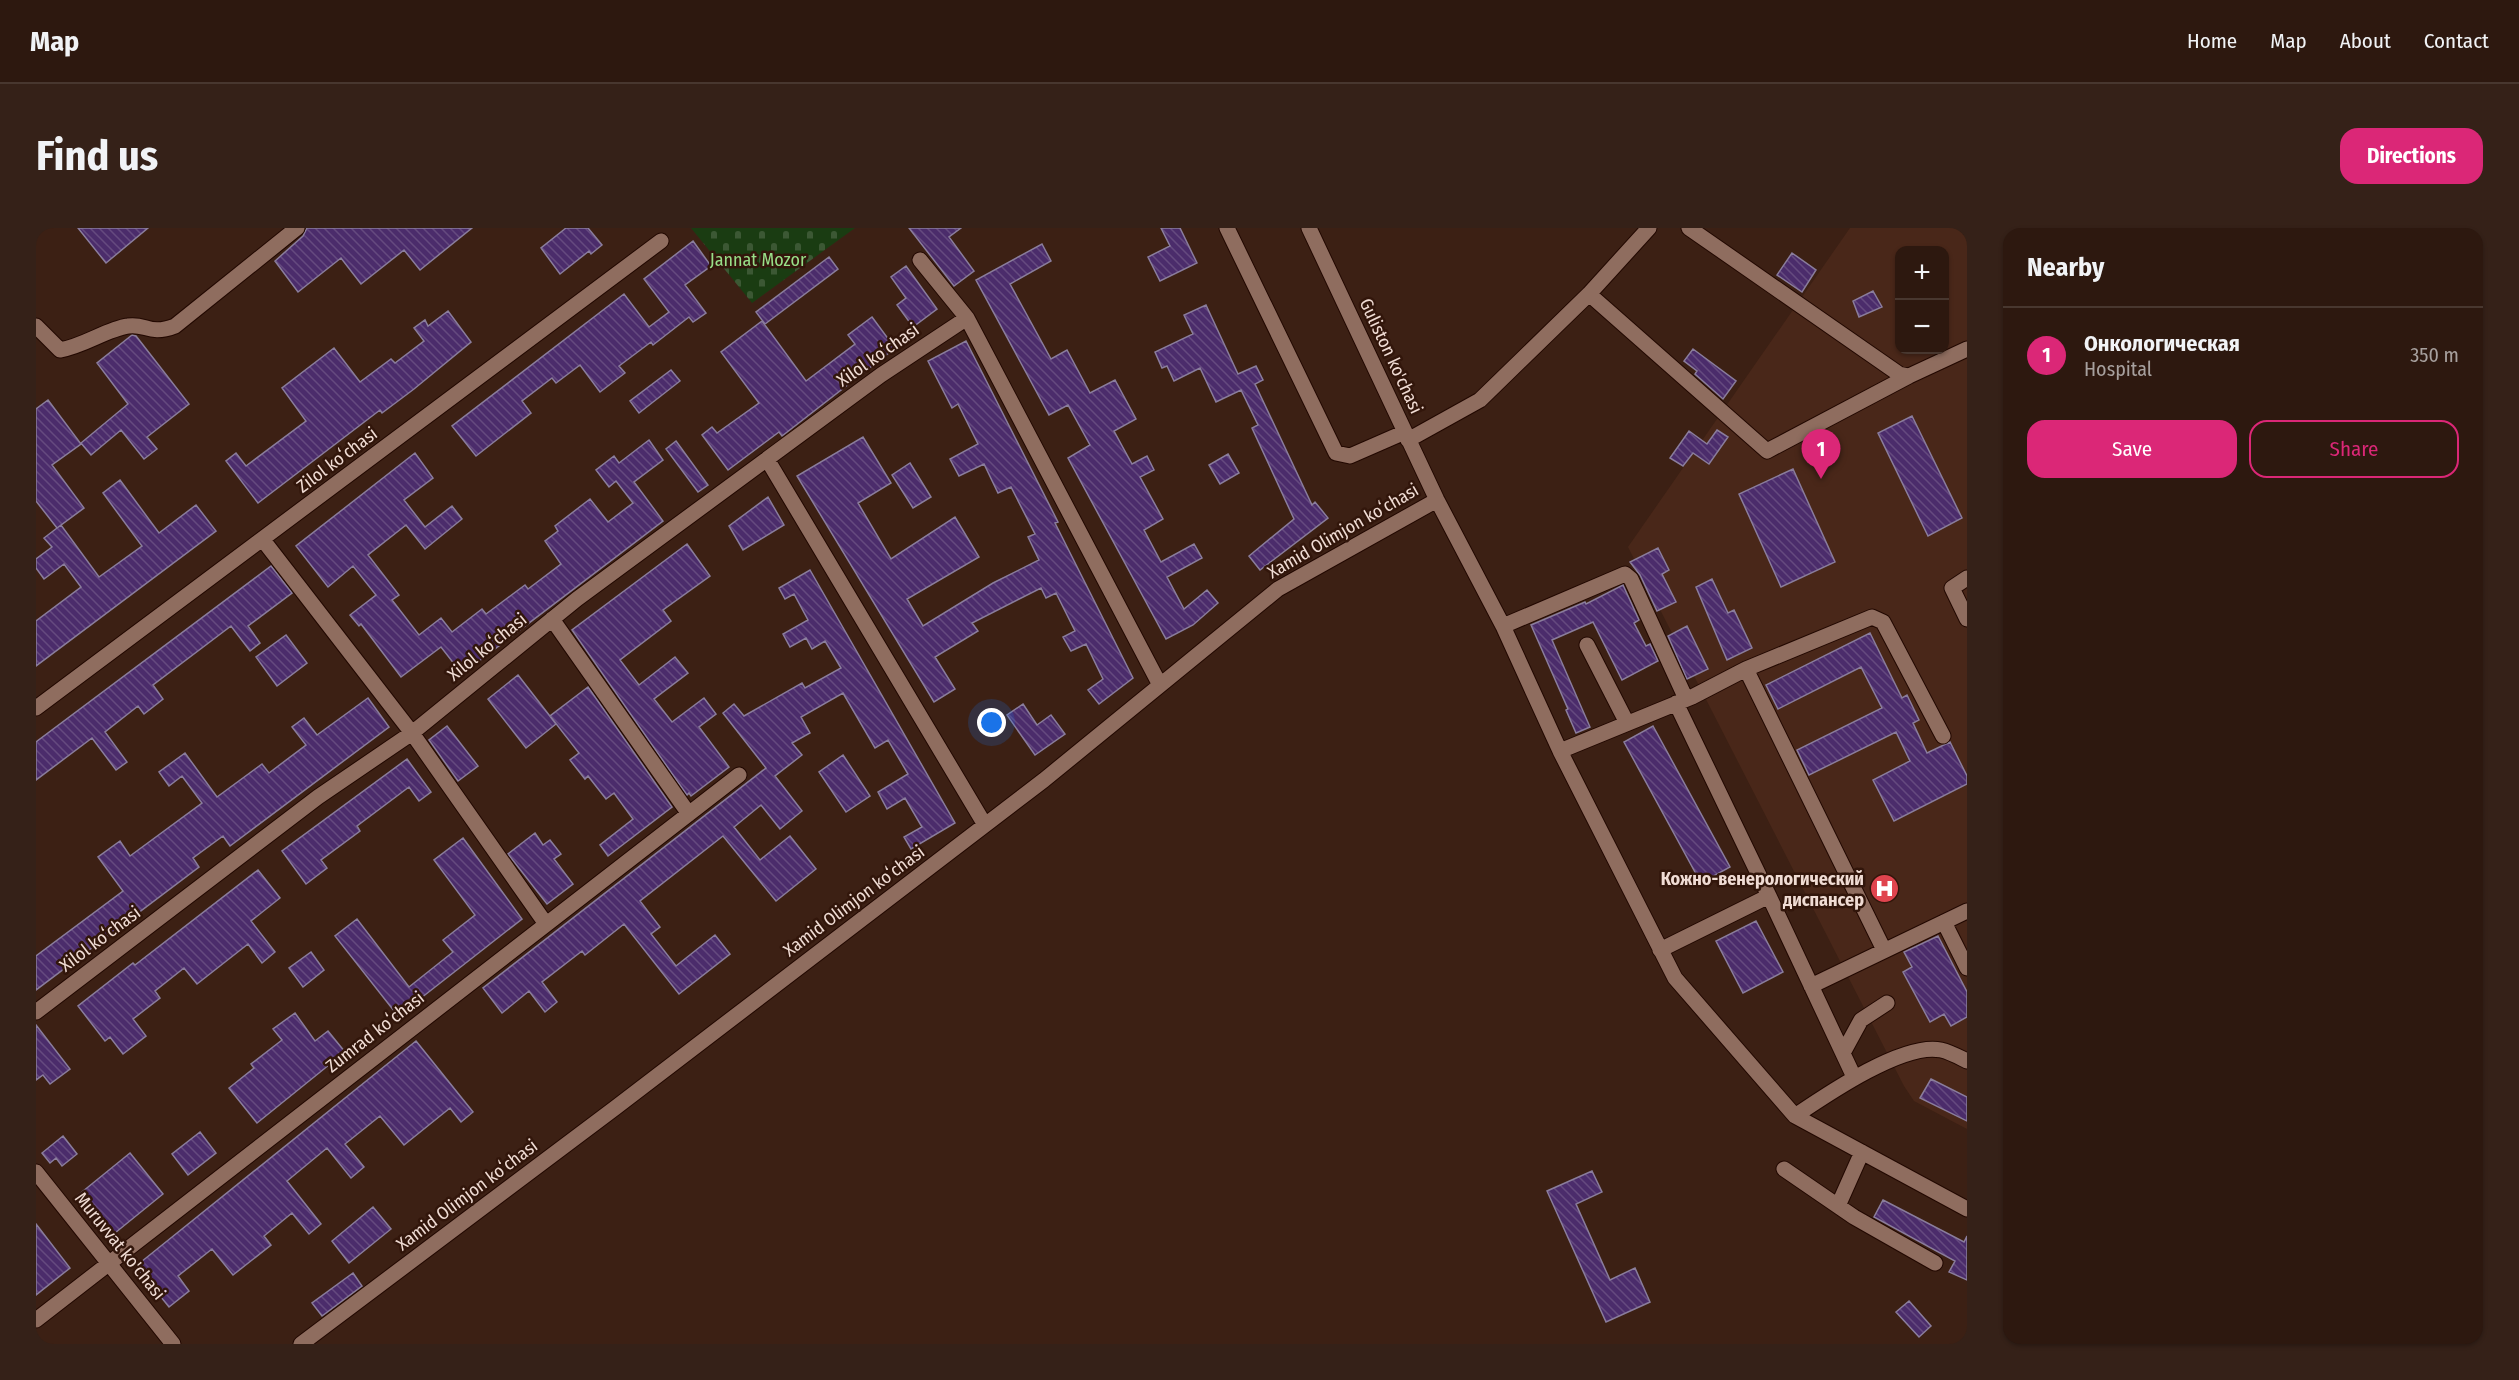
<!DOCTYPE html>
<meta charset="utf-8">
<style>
:root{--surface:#2d180f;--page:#352118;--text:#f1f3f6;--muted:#a7a09e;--line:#48372f;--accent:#db2777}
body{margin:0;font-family:"Fira Sans Condensed",sans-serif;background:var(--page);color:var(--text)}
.controls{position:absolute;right:18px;top:18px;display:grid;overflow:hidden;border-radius:12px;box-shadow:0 2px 4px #0004}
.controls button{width:54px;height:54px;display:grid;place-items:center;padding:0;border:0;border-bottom:2px solid var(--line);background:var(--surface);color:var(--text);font:30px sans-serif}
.you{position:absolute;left:956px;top:495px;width:21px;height:21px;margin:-15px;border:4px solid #fff;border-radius:50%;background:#1a73e8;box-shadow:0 0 0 9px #1a73e833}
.badge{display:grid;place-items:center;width:39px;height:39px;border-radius:50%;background:var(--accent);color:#fff;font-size:20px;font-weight:700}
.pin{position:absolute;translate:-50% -50px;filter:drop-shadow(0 2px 3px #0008)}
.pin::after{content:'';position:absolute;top:32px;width:21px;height:18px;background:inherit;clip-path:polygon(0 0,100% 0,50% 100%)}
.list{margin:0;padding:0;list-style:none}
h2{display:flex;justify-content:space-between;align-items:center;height:78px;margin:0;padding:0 24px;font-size:26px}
h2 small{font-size:20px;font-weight:400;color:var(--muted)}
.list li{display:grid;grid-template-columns:39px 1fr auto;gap:18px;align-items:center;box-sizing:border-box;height:96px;padding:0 24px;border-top:2px solid var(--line)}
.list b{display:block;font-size:22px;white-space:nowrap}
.list p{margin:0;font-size:20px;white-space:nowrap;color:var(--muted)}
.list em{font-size:20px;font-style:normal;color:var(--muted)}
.actions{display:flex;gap:12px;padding:18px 24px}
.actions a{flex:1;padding:14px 0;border:2px solid var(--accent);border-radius:18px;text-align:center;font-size:21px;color:var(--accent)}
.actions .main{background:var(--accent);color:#fff}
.map{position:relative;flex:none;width:1931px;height:1116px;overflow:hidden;border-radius:18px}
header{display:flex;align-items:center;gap:36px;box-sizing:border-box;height:84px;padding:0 30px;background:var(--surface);border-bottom:2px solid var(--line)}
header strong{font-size:28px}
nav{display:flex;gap:33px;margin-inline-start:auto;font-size:21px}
.intro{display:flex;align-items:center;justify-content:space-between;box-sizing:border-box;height:144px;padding:0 36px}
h1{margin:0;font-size:42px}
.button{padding:15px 27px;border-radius:18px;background:var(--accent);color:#fff;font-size:21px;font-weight:700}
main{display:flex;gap:36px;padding:0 36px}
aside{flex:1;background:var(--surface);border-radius:18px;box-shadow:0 2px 4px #0004}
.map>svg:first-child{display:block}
</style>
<header>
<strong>Map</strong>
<nav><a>Home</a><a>Map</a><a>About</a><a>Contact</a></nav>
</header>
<div class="intro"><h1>Find us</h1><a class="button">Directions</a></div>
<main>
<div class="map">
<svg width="1931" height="1116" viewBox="0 0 1931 1116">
<defs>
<pattern id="cemetery-stones" width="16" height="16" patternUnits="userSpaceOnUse" patternTransform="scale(1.5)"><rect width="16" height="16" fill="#1a3c12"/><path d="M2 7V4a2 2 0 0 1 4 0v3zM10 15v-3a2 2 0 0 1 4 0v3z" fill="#3c5834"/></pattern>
<pattern id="building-back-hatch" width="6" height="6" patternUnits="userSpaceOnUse" patternTransform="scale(1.5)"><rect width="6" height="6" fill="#4b2c6b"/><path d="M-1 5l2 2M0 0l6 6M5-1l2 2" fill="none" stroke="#654a7f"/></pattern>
</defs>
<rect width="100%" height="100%" fill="#3c2014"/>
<path fill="#492719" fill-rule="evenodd" d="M 1814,0 L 1931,0 L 1931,901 L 1878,873 L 1868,858 L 1592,319 ZM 1864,22 L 1908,22 L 1908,122 L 1864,122 Z"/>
<path fill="url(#cemetery-stones)" d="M 655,0 L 819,0 L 716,75 Z"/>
<path fill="url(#building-back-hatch)" stroke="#8a7d9c" stroke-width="1.5" d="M 42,0 L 112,0 L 70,35 Z
M 271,0 L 436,0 L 384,42 L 368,22 L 325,56 L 305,30 L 262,64 L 239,33 L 267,8 Z
M 530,0 L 552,0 L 566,17 L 555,26 L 553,23 L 524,46 L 505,20 Z
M 873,0 L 925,0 L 913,9 L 938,43 L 918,58 Z
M 1125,0 L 1144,0 L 1161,35 L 1124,53 L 1112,29 L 1134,18 Z
M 657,13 L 675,38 L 649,57 L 670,85 L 657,94 L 653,89 L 617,117 L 615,114 L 583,138 L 589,145 L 564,164 L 544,137 L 520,155 L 516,150 L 486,173 L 495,185 L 440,228 L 416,198 L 588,66 L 613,99 L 633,84 L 608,51 Z
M 1006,16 L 1015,33 L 974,56 L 1015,131 L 1031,122 L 1054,165 L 1079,152 L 1100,191 L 1078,203 L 1096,236 L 1111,228 L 1118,242 L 1104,249 L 1127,291 L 1108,302 L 1125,334 L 1158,316 L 1166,330 L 1131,349 L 1148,381 L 1171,362 L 1182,375 L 1157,397 L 1130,411 L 1032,230 L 1054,217 L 1032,177 L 1013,187 L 940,52 Z
M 1756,25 L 1780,42 L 1766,64 L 1741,47 Z
M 793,29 L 802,41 L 729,96 L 720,84 Z
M 870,38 L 901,81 L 877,99 L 861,77 L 870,70 L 855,49 Z
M 1837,63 L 1846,79 L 1823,89 L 1817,73 Z
M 1170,77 L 1202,146 L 1220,138 L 1227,152 L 1219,156 L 1276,277 L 1279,274 L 1292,290 L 1224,342 L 1213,328 L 1258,291 L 1216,200 L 1222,197 L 1205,162 L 1180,174 L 1164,140 L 1138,153 L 1131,138 L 1126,140 L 1119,124 L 1157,106 L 1148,87 Z
M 412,83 L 435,114 L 378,161 L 346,185 L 344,182 L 222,275 L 190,233 L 200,225 L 210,238 L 270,193 L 246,160 L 298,120 L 324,154 L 355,131 L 359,135 L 388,113 L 378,100 L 389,92 L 392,98 Z
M 836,89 L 859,120 L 746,208 L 743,204 L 692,242 L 666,207 L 676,199 L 681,205 L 723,175 L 685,124 L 726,93 L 770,153 L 819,116 L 812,107 Z
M 96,107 L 100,108 L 153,176 L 111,209 L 121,221 L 108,231 L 85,202 L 55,227 L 45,215 L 92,176 L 61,135 Z
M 930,113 L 1022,294 L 1019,295 L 1097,450 L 1063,476 L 1052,462 L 1067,451 L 1050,416 L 1035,423 L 1027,409 L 1039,403 L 1020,365 L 1010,370 L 1005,360 L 936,395 L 942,403 L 899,429 L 919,461 L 898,474 L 761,248 L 827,209 L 855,255 L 822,275 L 855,331 L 919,289 L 943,329 L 871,371 L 887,398 L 957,355 L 1003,332 L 992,309 L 999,306 L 975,259 L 962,265 L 948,236 L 923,248 L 914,231 L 942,216 L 922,176 L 916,180 L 892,133 Z
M 1657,121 L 1700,153 L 1687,171 L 1659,146 L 1661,143 L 1648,133 Z
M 635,142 L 644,153 L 603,185 L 594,173 Z
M 12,172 L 45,216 L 16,237 L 48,280 L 21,300 L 0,273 L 0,181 Z
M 1876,188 L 1926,290 L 1892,308 L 1842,205 Z
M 1681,202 L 1692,209 L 1673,236 L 1657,225 L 1647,238 L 1634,230 L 1653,203 L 1671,216 Z
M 613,212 L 627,232 L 598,254 L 627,293 L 426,446 L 405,419 L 365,449 L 325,396 L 323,398 L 314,387 L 340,367 L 317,338 L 292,359 L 260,318 L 379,225 L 397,250 L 368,272 L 389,299 L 416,278 L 426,291 L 389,321 L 370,297 L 332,327 L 363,367 L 356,372 L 383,407 L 405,390 L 416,404 L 446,381 L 450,386 L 489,357 L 492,361 L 525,336 L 509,313 L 522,303 L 519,298 L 554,271 L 572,294 L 597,275 L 580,253 L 573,259 L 560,242 L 578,228 L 583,235 Z
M 640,213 L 672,257 L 662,264 L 630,221 Z
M 1192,226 L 1203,245 L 1184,256 L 1173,237 Z
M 874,235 L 895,269 L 877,280 L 856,247 Z
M 1757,241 L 1799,334 L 1745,359 L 1703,266 Z
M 84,252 L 123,305 L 160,277 L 180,303 L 0,438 L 0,393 L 45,359 L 28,336 L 8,351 L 0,340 L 0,331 L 16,319 L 8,310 L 25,297 L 63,349 L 106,318 L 67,265 Z
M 732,269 L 748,297 L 707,322 L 693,298 Z
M 651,316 L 674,348 L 627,382 L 635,393 L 584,432 L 603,457 L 639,429 L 652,445 L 618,471 L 636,494 L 668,470 L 680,486 L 663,499 L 693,539 L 655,568 L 653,565 L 651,567 L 536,402 Z
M 1622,320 L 1633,342 L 1626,346 L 1640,374 L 1621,383 L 1604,347 L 1594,334 Z
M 235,338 L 256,365 L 212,398 L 224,415 L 214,423 L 195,398 L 117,457 L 127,471 L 108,486 L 102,478 L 69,504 L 91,534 L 80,542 L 56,510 L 0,552 L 0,514 Z
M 774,342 L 919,595 L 875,621 L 868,609 L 886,599 L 869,570 L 851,581 L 842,564 L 872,546 L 852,512 L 839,520 L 807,465 L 765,489 L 774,505 L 756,515 L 766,527 L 739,548 L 766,583 L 744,601 L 725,577 L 698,599 L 724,632 L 754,608 L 780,641 L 740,673 L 687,608 L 604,673 L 624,699 L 615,706 L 640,738 L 679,707 L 694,726 L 643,766 L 588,696 L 549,727 L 546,723 L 506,754 L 521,774 L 509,784 L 493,763 L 466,785 L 447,760 L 730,540 L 687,485 L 698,476 L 708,488 L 766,455 L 769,460 L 805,440 L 789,413 L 776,421 L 770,410 L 754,419 L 747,406 L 772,392 L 758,366 L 749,371 L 743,360 Z
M 1676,351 L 1692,385 L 1698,382 L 1716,420 L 1691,432 L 1660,359 Z
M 1587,357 L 1603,392 L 1598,395 L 1610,418 L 1614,416 L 1622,433 L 1586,452 L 1557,394 L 1516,412 L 1554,499 L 1540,505 L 1530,482 L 1532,481 L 1495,397 L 1549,374 L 1550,376 Z
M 1651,398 L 1672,441 L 1651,451 L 1632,408 Z
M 1834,405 L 1866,470 L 1871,467 L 1883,492 L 1877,495 L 1891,525 L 1914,514 L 1931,548 L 1931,556 L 1858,593 L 1837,552 L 1874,533 L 1860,504 L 1773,547 L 1761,522 L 1846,480 L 1825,439 L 1742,481 L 1730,457 Z
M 250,407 L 271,435 L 241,458 L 220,429 Z
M 482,447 L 520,496 L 490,520 L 452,471 Z
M 552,459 L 636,579 L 572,628 L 564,617 L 597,591 L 578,565 L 570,571 L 552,548 L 549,551 L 534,532 L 543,525 L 514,488 Z
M 332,470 L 353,499 L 194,618 L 187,608 L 157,630 L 163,639 L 0,762 L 0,728 L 87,663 L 62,629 L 84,613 L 94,628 L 166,575 L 146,548 L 133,558 L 123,544 L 149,525 L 181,569 L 226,536 L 233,545 L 270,517 L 256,499 L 268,490 L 281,507 Z
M 987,476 L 1001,497 L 1015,487 L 1029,506 L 999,527 L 971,487 Z
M 411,498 L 442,538 L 422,553 L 393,512 Z
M 1617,498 L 1694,639 L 1665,655 L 1588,514 Z
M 807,527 L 834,568 L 810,584 L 783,544 Z
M 371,531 L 395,564 L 383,573 L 373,559 L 321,598 L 324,603 L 285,632 L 291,640 L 270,656 L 246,623 Z
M 499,605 L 507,617 L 514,612 L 525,626 L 518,631 L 537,656 L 511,676 L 472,626 Z
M 427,610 L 486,691 L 362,788 L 299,708 L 321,691 L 373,759 L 417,724 L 407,712 L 439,687 L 398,632 Z
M 222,642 L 244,670 L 215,693 L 239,724 L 226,735 L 212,716 L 161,756 L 148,740 L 119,763 L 124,770 L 97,791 L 110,808 L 87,826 L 74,809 L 69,813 L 42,778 L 97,735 L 99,737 Z
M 1720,693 L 1747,744 L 1707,765 L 1680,713 Z
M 1902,708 L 1931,764 L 1931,789 L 1915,798 L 1908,786 L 1894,794 L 1867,744 L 1876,739 L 1868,724 Z
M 275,724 L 288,742 L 267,759 L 253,740 Z
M 259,785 L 279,813 L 292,803 L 309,824 L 221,895 L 193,860 L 218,840 L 215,836 L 246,812 L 237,801 Z
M 0,797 L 34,841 L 14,856 L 7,847 L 0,852 Z
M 380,813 L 437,884 L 425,894 L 414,880 L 368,917 L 344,888 L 309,916 L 328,939 L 315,950 L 291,920 L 251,953 L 285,996 L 273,1006 L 256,985 L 228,1008 L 235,1017 L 197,1047 L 176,1021 L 142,1048 L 153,1063 L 133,1079 L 100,1038 Z
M 1895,851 L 1931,869 L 1931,893 L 1884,870 Z
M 164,904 L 180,925 L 152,947 L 136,926 Z
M 27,908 L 41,926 L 26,938 L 20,930 L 14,935 L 6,925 Z
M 94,925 L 127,966 L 74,1009 L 41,968 Z
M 1556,943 L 1566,964 L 1540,976 L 1574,1052 L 1599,1040 L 1614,1074 L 1570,1094 L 1511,963 Z
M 1847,972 L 1928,1014 L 1931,1008 L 1931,1052 L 1913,1044 L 1919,1033 L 1838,989 Z
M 337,979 L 355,1001 L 313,1035 L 296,1013 Z
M 0,996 L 34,1040 L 0,1067 Z
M 317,1045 L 326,1058 L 286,1088 L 276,1075 Z
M 1873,1073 L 1895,1098 L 1883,1109 L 1860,1084 Z"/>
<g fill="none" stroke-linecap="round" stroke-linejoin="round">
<defs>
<path id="minor" d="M 1191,0 L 1300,225 L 1314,228 L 1369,204
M 1273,0 L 1401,272 L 1467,398 L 1524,523 L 1639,750 L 1759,888 L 1931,981
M 1653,0 L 1863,146 L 1873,148 L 1931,121
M 884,32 L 931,90 L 1124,457
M 1553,66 L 1731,223 L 1873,148
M 0,98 L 24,122 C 48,118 71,101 92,98 C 110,95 113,108 139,98 L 261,0
M 1372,212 L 1444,172 L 1553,66 L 1613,0
M 731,231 L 949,597
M 227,312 L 376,505 L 510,696
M 1931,350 L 1916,360 L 1931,391
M 516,391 L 653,586
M 1467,398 L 1589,346 L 1595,351 L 1650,471
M 1551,417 L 1591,495
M 1710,441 L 1848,722
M 0,480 L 625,13
M 1524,523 L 1656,469 L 1710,441 L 1836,389 L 1847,394 L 1907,508
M 1733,668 L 1818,849
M 1908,694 L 1931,740
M 1624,722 L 1733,668 L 1640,475
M 1775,758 L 1931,683
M 0,784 L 282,569 L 376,505 L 541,371 L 845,147 L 931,90
M 1807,825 L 1825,792 L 1851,775
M 1759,888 C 1790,867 1867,814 1905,822 C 1914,824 1923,829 1931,833
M 1748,941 L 1818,989 L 1899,1035
M 0,944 L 137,1116
M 1802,978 L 1826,924
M 0,1092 L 703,547
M 265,1116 L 579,880 L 1008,552 L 1242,361 L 1401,272"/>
</defs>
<use href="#minor" stroke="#220801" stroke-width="17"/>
<use href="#minor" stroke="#8f6d5f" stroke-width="15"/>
</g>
<defs>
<symbol id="hospital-disc" viewBox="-11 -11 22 22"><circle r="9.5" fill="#e0444e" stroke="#32160b"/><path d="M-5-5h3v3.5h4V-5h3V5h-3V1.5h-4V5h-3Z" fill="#fff"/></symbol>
</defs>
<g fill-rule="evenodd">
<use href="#hospital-disc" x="1832" y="644" width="33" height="33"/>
</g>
<g text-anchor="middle" stroke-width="5" stroke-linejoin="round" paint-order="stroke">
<g font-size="18" fill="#98df88" stroke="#32160b">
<text x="722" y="38">Jannat Mozor</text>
</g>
<g font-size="18" fill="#f0dcd4" stroke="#32160b">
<text transform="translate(842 127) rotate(-35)" y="6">Xilol koʻchasi</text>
<text transform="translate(1355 128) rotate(65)" y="6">Guliston ko'chasi</text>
<text transform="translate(301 232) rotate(-37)" y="6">Zilol koʻchasi</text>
<text transform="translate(1307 303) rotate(-30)" y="6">Xamid Olimjon koʻchasi</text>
<text transform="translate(451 419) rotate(-39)" y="6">Xilol koʻchasi</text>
<text transform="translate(818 673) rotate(-37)" y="6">Xamid Olimjon koʻchasi</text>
<text transform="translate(64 711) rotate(-37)" y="6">Xilol koʻchasi</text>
<text transform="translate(339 804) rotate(-38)" y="6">Zumrad koʻchasi</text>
<text transform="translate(431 967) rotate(-37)" y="6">Xamid Olimjon koʻchasi</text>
<text transform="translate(84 1018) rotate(51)" y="6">Muruvvat ko'chasi</text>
</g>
<g font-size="18" font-weight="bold" fill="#f0dcd4" stroke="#32160b" text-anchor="end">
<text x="1828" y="657">Кожно-венерологический<tspan x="1828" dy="21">диспансер</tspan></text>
</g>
</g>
</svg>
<div class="controls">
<button>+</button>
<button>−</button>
</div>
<div class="you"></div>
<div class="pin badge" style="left:1785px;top:251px">1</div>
</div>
<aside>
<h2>Nearby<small></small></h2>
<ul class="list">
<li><span class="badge">1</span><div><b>Онкологическая</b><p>Hospital</p></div><em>350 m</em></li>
</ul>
<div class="actions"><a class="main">Save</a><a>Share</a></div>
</aside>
</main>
